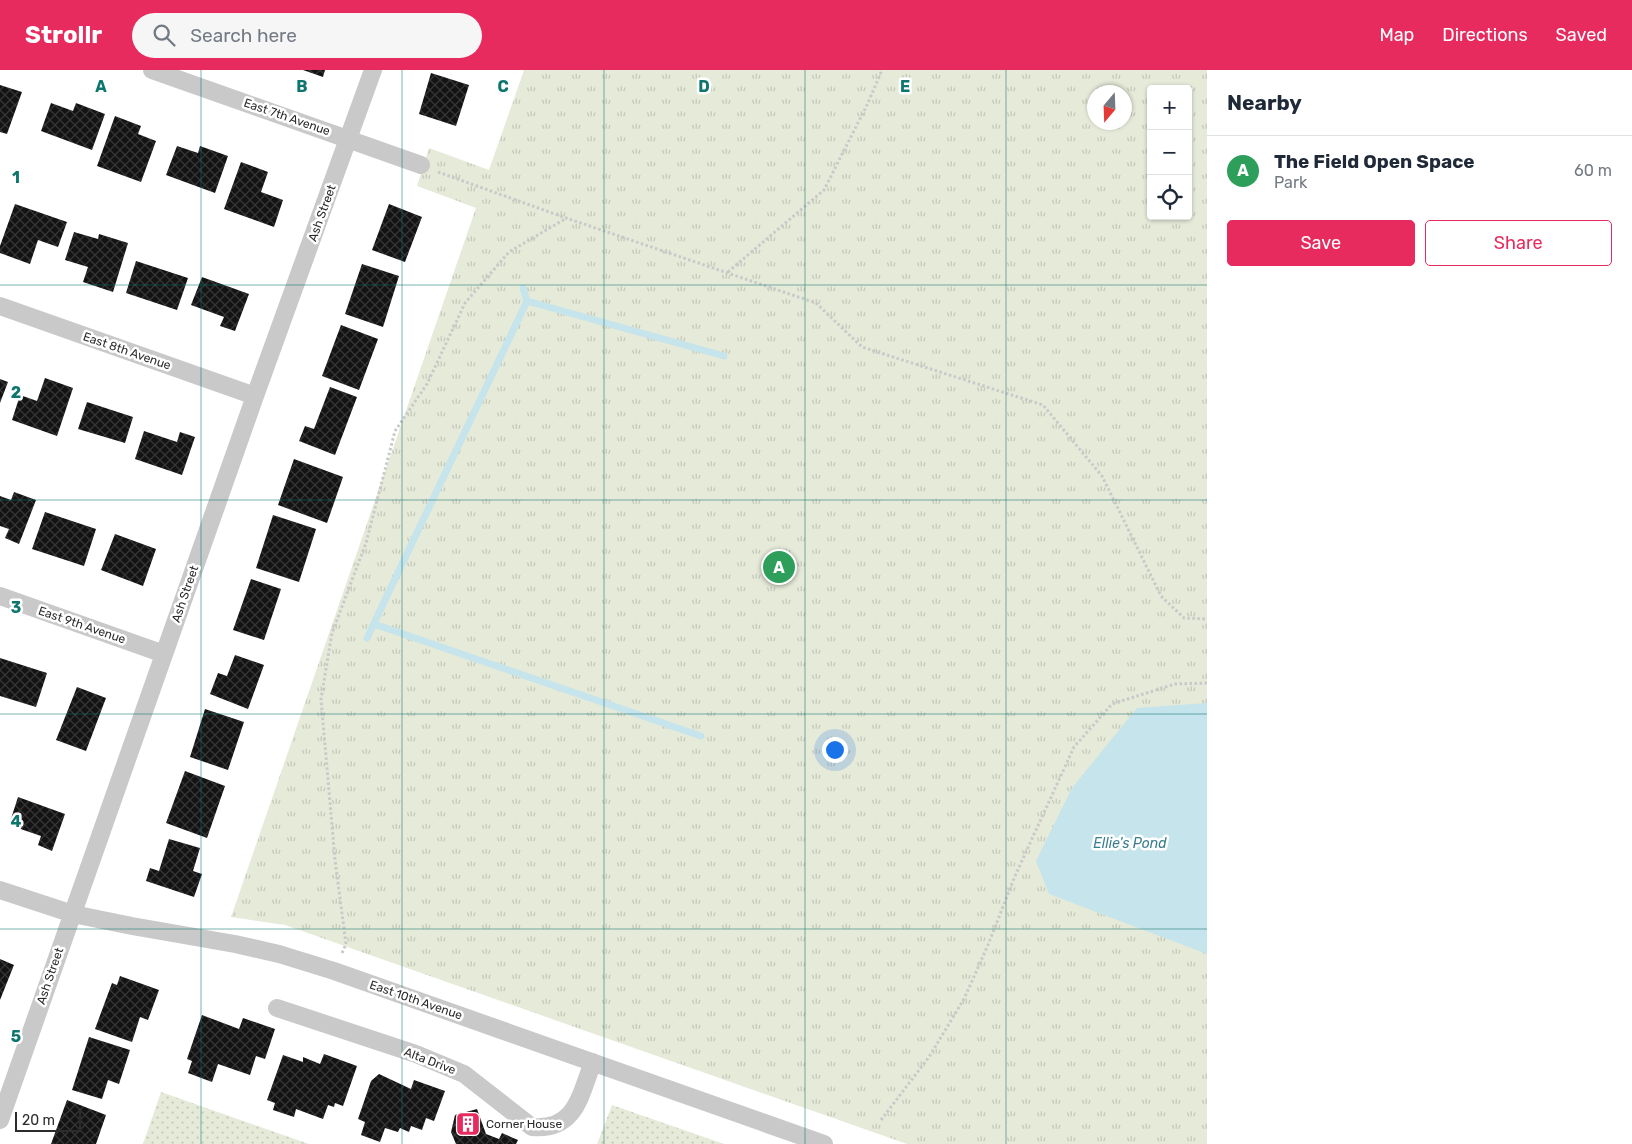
<!DOCTYPE html>
<meta charset="utf-8">
<style>
:root{--surface:#fff;--page:#f6f6f7;--text:#1f2937;--muted:#747a83;--line:#e0e1e3;--accent:#e72b5e}
body{margin:0;font-family:Rubik,sans-serif;background:var(--page);color:var(--text)}
.controls{position:absolute;right:15px;top:15px;display:grid;overflow:hidden;border-radius:5px;box-shadow:0 1px 4px #0004}
.controls button{width:45px;height:45px;display:grid;place-items:center;padding:0;border:0;border-bottom:1px solid var(--line);background:var(--surface);color:var(--text);font:25px sans-serif}
.compass{position:absolute;left:1087px;top:15px;width:45px;height:45px;border-radius:50%;background:var(--surface);box-shadow:0 1px 4px #0004;rotate:199deg}
.scale{position:absolute;left:15px;bottom:12px;width:66px;box-sizing:border-box;padding-left:5px;border:2px solid #2c2c2c;border-top:0;font-size:14px;line-height:18px;white-space:nowrap;color:#2c2c2c;-webkit-text-stroke:4px #fff;paint-order:stroke}
.you{position:absolute;left:834px;top:679px;width:18px;height:18px;margin:-12px;border:4px solid #fff;border-radius:50%;background:#1a73e8;box-shadow:0 0 0 8px #1a73e833}
.badge{display:grid;place-items:center;width:32px;height:32px;border-radius:50%;background:var(--accent);color:#fff;font-size:16px;font-weight:700}
.pin{position:absolute;translate:-50% -50%;border:2px solid #fff;box-shadow:0 1px 5px #0006}
.list{margin:0;padding:0;list-style:none}
h2{display:flex;justify-content:space-between;align-items:center;height:65px;margin:0;padding:0 20px;font-size:21px}
h2 small{font-size:16px;font-weight:400;color:var(--muted)}
.list li{display:grid;grid-template-columns:32px 1fr auto;gap:15px;align-items:center;box-sizing:border-box;height:70px;padding:0 20px;border-top:1px solid var(--line)}
.list b{display:block;font-size:19px;white-space:nowrap}
.list p{margin:0;font-size:16px;white-space:nowrap;color:var(--muted)}
.list em{font-size:16px;font-style:normal;color:var(--muted)}
.actions{display:flex;gap:10px;padding:15px 20px}
.actions a{flex:1;padding:11px 0;border:1px solid var(--accent);border-radius:5px;text-align:center;font-size:18px;color:var(--accent)}
.actions .main{background:var(--accent);color:#fff}
.icon{flex:none;width:28px;height:28px;fill:none;stroke:currentColor;stroke-width:2;stroke-linecap:round;stroke-linejoin:round}
.map{position:relative;flex:none;width:1207px;height:1074px;overflow:hidden}
header{display:flex;align-items:center;gap:30px;box-sizing:border-box;height:70px;padding:0 25px;background:var(--accent);color:#fff}
header strong{font-size:24px}
nav{display:flex;gap:28px;margin-inline-start:auto;font-size:18px}
.search{width:350px;height:45px;background:var(--page);display:flex;align-items:center;gap:12px;box-sizing:border-box;padding:0 18px;border-radius:28px;color:var(--muted);font-size:19px}
main{display:flex}
aside{flex:1;background:var(--surface)}
.map>svg:first-child{display:block}
</style>
<header>
<strong>Strollr</strong>
<div class="search"><svg class="icon" aria-label="search" viewBox="0 0 24 24"><circle cx="10" cy="10" r="6"/><path d="M15 15l6 6"/></svg>Search here</div>
<nav><a>Map</a><a>Directions</a><a>Saved</a></nav>
</header>
<main>
<div class="map">
<svg width="1207" height="1074" viewBox="0 0 1207 1074">
<defs>
<pattern id="grass-dots" width="8" height="8" patternUnits="userSpaceOnUse" patternTransform="scale(1.25)"><rect width="8" height="8" fill="#e6ead9"/><path d="M2 2h.1M6 6h.1" fill="none" stroke="#c5c9ba" stroke-width="1.8" stroke-linecap="round"/></pattern>
<pattern id="park-tufts" width="24" height="20" patternUnits="userSpaceOnUse" patternTransform="scale(1.25)"><rect width="24" height="20" fill="#e6ead9"/><path d="M3 7l-1-3M5 7V3M7 7l1-3M15 17l-1-3M17 17v-4M19 17l1-3" fill="none" stroke="#c5c9ba"/></pattern>
<pattern id="building-cross-hatch" width="8" height="8" patternUnits="userSpaceOnUse" patternTransform="scale(1.25)"><rect width="8" height="8" fill="#131313"/><path d="M0 0l8 8M0 8l8-8" fill="none" stroke="#363636"/></pattern>
</defs>
<rect width="100%" height="100%" fill="#fff"/>
<path fill="url(#grass-dots)" d="M 161,1022 L 309,1074 L 143,1074 Z
M 612,1035 L 724,1074 L 597,1074 Z"/>
<path fill="url(#park-tufts)" fill-rule="evenodd" d="M 524,0 L 1207,0 L 1207,1074 L 907,1074 L 285,855 L 231,847 L 476,138 L 417,116 L 429,78 L 489,100 ZM 1151,19 L 1188,19 L 1188,146 L 1151,146 ZM 1094,22 L 1124,22 L 1124,52 L 1094,52 Z"/>
<path fill="#c5e4eb" d="M 1207,633 L 1207,884 L 1049,824 L 1036,791 L 1072,718 L 1137,638 Z"/>
<g fill="none" stroke-linecap="round" stroke-linejoin="round">
<path stroke="#c5e4eb" stroke-width="7" d="M 523,218 L 527,231
M 374,554 L 701,666
M 367,568 L 527,231 L 724,286"/>
</g>
<path fill="url(#building-cross-hatch)" d="M 303,0 L 325,0 L 323,7 Z
M 431,3 L 469,15 L 456,56 L 419,44 Z
M 0,15 L 22,22 L 7,64 L 0,62 Z
M 51,33 L 73,41 L 76,33 L 105,44 L 92,80 L 41,61 Z
M 115,46 L 141,56 L 138,64 L 156,71 L 141,112 L 97,96 Z
M 177,76 L 198,83 L 200,76 L 228,86 L 215,123 L 166,105 Z
M 241,92 L 268,102 L 261,122 L 283,130 L 274,157 L 224,139 Z
M 15,134 L 67,152 L 58,177 L 38,170 L 30,194 L 0,183 L 0,176 Z
M 389,134 L 422,147 L 405,192 L 372,180 Z
M 74,162 L 98,169 L 99,164 L 128,173 L 113,222 L 83,212 L 88,197 L 65,190 Z
M 136,191 L 188,208 L 177,240 L 126,223 Z
M 362,194 L 399,206 L 383,257 L 345,244 Z
M 202,207 L 249,224 L 235,261 L 220,256 L 224,247 L 191,235 Z
M 341,255 L 378,269 L 359,320 L 322,306 Z
M 45,308 L 73,318 L 57,366 L 12,350 L 20,325 L 37,331 Z
M 0,309 L 8,312 L 0,333 Z
M 330,317 L 357,327 L 335,385 L 299,371 L 305,356 L 314,359 Z
M 87,332 L 133,347 L 125,373 L 78,359 Z
M 144,361 L 177,372 L 180,362 L 195,367 L 182,405 L 135,389 Z
M 294,389 L 343,407 L 327,453 L 278,435 Z
M 14,422 L 36,430 L 19,474 L 5,468 L 9,459 L 0,456 L 0,426 L 11,430 Z
M 45,442 L 96,459 L 84,496 L 32,479 Z
M 273,445 L 316,459 L 299,512 L 256,498 Z
M 115,464 L 156,479 L 143,516 L 101,500 Z
M 251,509 L 281,519 L 264,570 L 233,560 Z
M 235,585 L 264,595 L 248,639 L 210,624 L 218,603 L 227,606 Z
M 0,588 L 47,603 L 36,637 L 0,626 Z
M 77,617 L 106,628 L 86,681 L 56,670 Z
M 205,639 L 244,652 L 228,700 L 190,687 Z
M 185,701 L 225,716 L 207,768 L 166,753 Z
M 18,727 L 65,744 L 52,781 L 38,775 L 41,766 L 9,755 Z
M 169,769 L 200,778 L 193,801 L 202,804 L 194,827 L 146,811 L 150,798 L 159,801 Z
M 0,889 L 14,895 L 0,930 Z
M 120,906 L 159,920 L 148,950 L 140,947 L 132,972 L 95,959 L 112,913 L 117,915 Z
M 202,945 L 239,959 L 243,948 L 275,959 L 265,989 L 256,986 L 250,1005 L 218,994 L 212,1012 L 188,1003 L 192,991 L 187,989 Z
M 89,967 L 130,980 L 119,1014 L 108,1010 L 102,1029 L 72,1020 Z
M 324,984 L 357,996 L 343,1036 L 335,1033 L 334,1037 L 328,1035 L 323,1049 L 296,1039 L 294,1047 L 273,1040 L 275,1033 L 267,1030 L 283,985 L 303,992 L 303,987 L 320,994 Z
M 379,1004 L 411,1019 L 414,1010 L 445,1021 L 434,1051 L 426,1048 L 422,1060 L 411,1056 L 409,1062 L 400,1058 L 398,1062 L 385,1058 L 380,1072 L 361,1065 L 365,1052 L 358,1049 L 371,1011 Z
M 67,1030 L 106,1045 L 96,1074 L 51,1074 Z
M 477,1039 L 486,1064 L 499,1069 L 502,1063 L 518,1070 L 516,1074 L 456,1074 L 451,1062 L 455,1045 Z"/>
<g fill="none" stroke-linecap="round" stroke-linejoin="round">
<path stroke="#c9c9c9" stroke-width="3" stroke-dasharray="2.5 2.5" stroke-linecap="butt" d="M 438,102 L 566,148 L 816,233 L 862,277 L 1043,335 L 1102,406 L 1161,526 L 1184,548 L 1207,549
M 728,202 L 824,120 L 868,33 L 882,0
M 342,883 L 346,874 L 335,790 L 321,629 L 332,563 L 366,473 L 395,361 L 427,314 L 465,233 L 509,182 L 565,149
M 881,1050 L 929,987 L 964,929 L 988,875 L 1015,806 L 1074,677 L 1112,634 L 1175,614 L 1207,613"/>
<path stroke="#c9c9c9" stroke-width="18" d="M 152,0 L 421,95
M 0,236 L 255,326
M 0,526 L 164,584
M 0,820 L 73,844 L 132,856 L 235,874 L 279,884 L 334,901 L 824,1074
M 277,938 L 416,984 L 464,1004 L 532,1057 C 576,1061 580,1025 593,992
M 0,1050 L 255,326 L 373,0"/>
</g>
<path fill="none" stroke="#0f766e" stroke-width="1" stroke-opacity="0.55" d="M 201,0 L 201,1074M 402,0 L 402,1074M 604,0 L 604,1074M 805,0 L 805,1074M 1006,0 L 1006,1074M 0,215 L 1207,215M 0,430 L 1207,430M 0,644 L 1207,644M 0,859 L 1207,859"/>
<defs>
<symbol id="building-square" viewBox="-11 -11 22 22"><rect x="-9" y="-9" width="18" height="18" rx="4" fill="#e72b5e" stroke="#fff"/><path d="M-4-6H4V6H1V3H-1V6H-4ZM-2.5-4.3h1.7v1.8h-1.7ZM.8-4.3h1.7v1.8H.8ZM-2.5-1h1.7V.8h-1.7ZM.8-1h1.7V.8H.8Z" fill="#fff"/></symbol>
</defs>
<g fill-rule="evenodd">
<use href="#building-square" x="454" y="1040" width="28" height="28"/>
</g>
<g text-anchor="middle" stroke-width="5" stroke-linejoin="round" paint-order="stroke">
<g font-size="12" fill="#2c2c2c" stroke="#fff">
<text transform="translate(287 47) rotate(19)" y="4">East 7th Avenue</text>
<text transform="translate(322 143) rotate(-70)" y="4">Ash Street</text>
<text transform="translate(127 281) rotate(19)" y="4">East 8th Avenue</text>
<text transform="translate(185 524) rotate(-71)" y="4">Ash Street</text>
<text transform="translate(82 555) rotate(19)" y="4">East 9th Avenue</text>
<text transform="translate(50 906) rotate(-71)" y="4">Ash Street</text>
<text transform="translate(416 930) rotate(19)" y="4">East 10th Avenue</text>
<text transform="translate(430 991) rotate(21)" y="4">Alta Drive</text>
</g>
<g font-size="12" fill="#2c2c2c" stroke="#fff" text-anchor="start">
<text x="486" y="1058">Corner House</text>
</g>
<g font-size="14" font-style="italic" fill="#3a7e8e" stroke="#fff">
<text x="1130" y="778">Ellie's Pond</text>
</g>
</g>
<g font-size="16" text-anchor="middle" font-weight="bold" fill="#0f766e" stroke="#fff" stroke-width="5" stroke-linejoin="round" paint-order="stroke">
<text x="101" y="22">A</text>
<text x="302" y="22">B</text>
<text x="503" y="22">C</text>
<text x="704" y="22">D</text>
<text x="905" y="22">E</text>
<text x="16" y="113">1</text>
<text x="16" y="328">2</text>
<text x="16" y="543">3</text>
<text x="16" y="757">4</text>
<text x="16" y="972">5</text>
</g>
</svg>
<div class="controls">
<button>+</button>
<button>−</button>
<button><svg class="icon" aria-label="locate" viewBox="0 0 24 24"><circle cx="12" cy="12" r="6"/><path d="M12 2v4M12 18v4M2 12h4M18 12h4"/></svg></button>
</div>
<svg class="compass" viewBox="-18 -18 36 36"><path d="M0-13l5 13h-10z" fill="#e53935"/><path d="M0 13l5-13h-10z" fill="#747a83"/></svg>
<div class="scale">20 m</div>
<div class="you"></div>
<div class="pin badge" style="left:779px;top:497px;background:#2e9e5b">A</div>
</div>
<aside>
<h2>Nearby<small></small></h2>
<ul class="list">
<li><span class="badge" style="background:#2e9e5b">A</span><div><b>The Field Open Space</b><p>Park</p></div><em>60 m</em></li>
</ul>
<div class="actions"><a class="main">Save</a><a>Share</a></div>
</aside>
</main>
